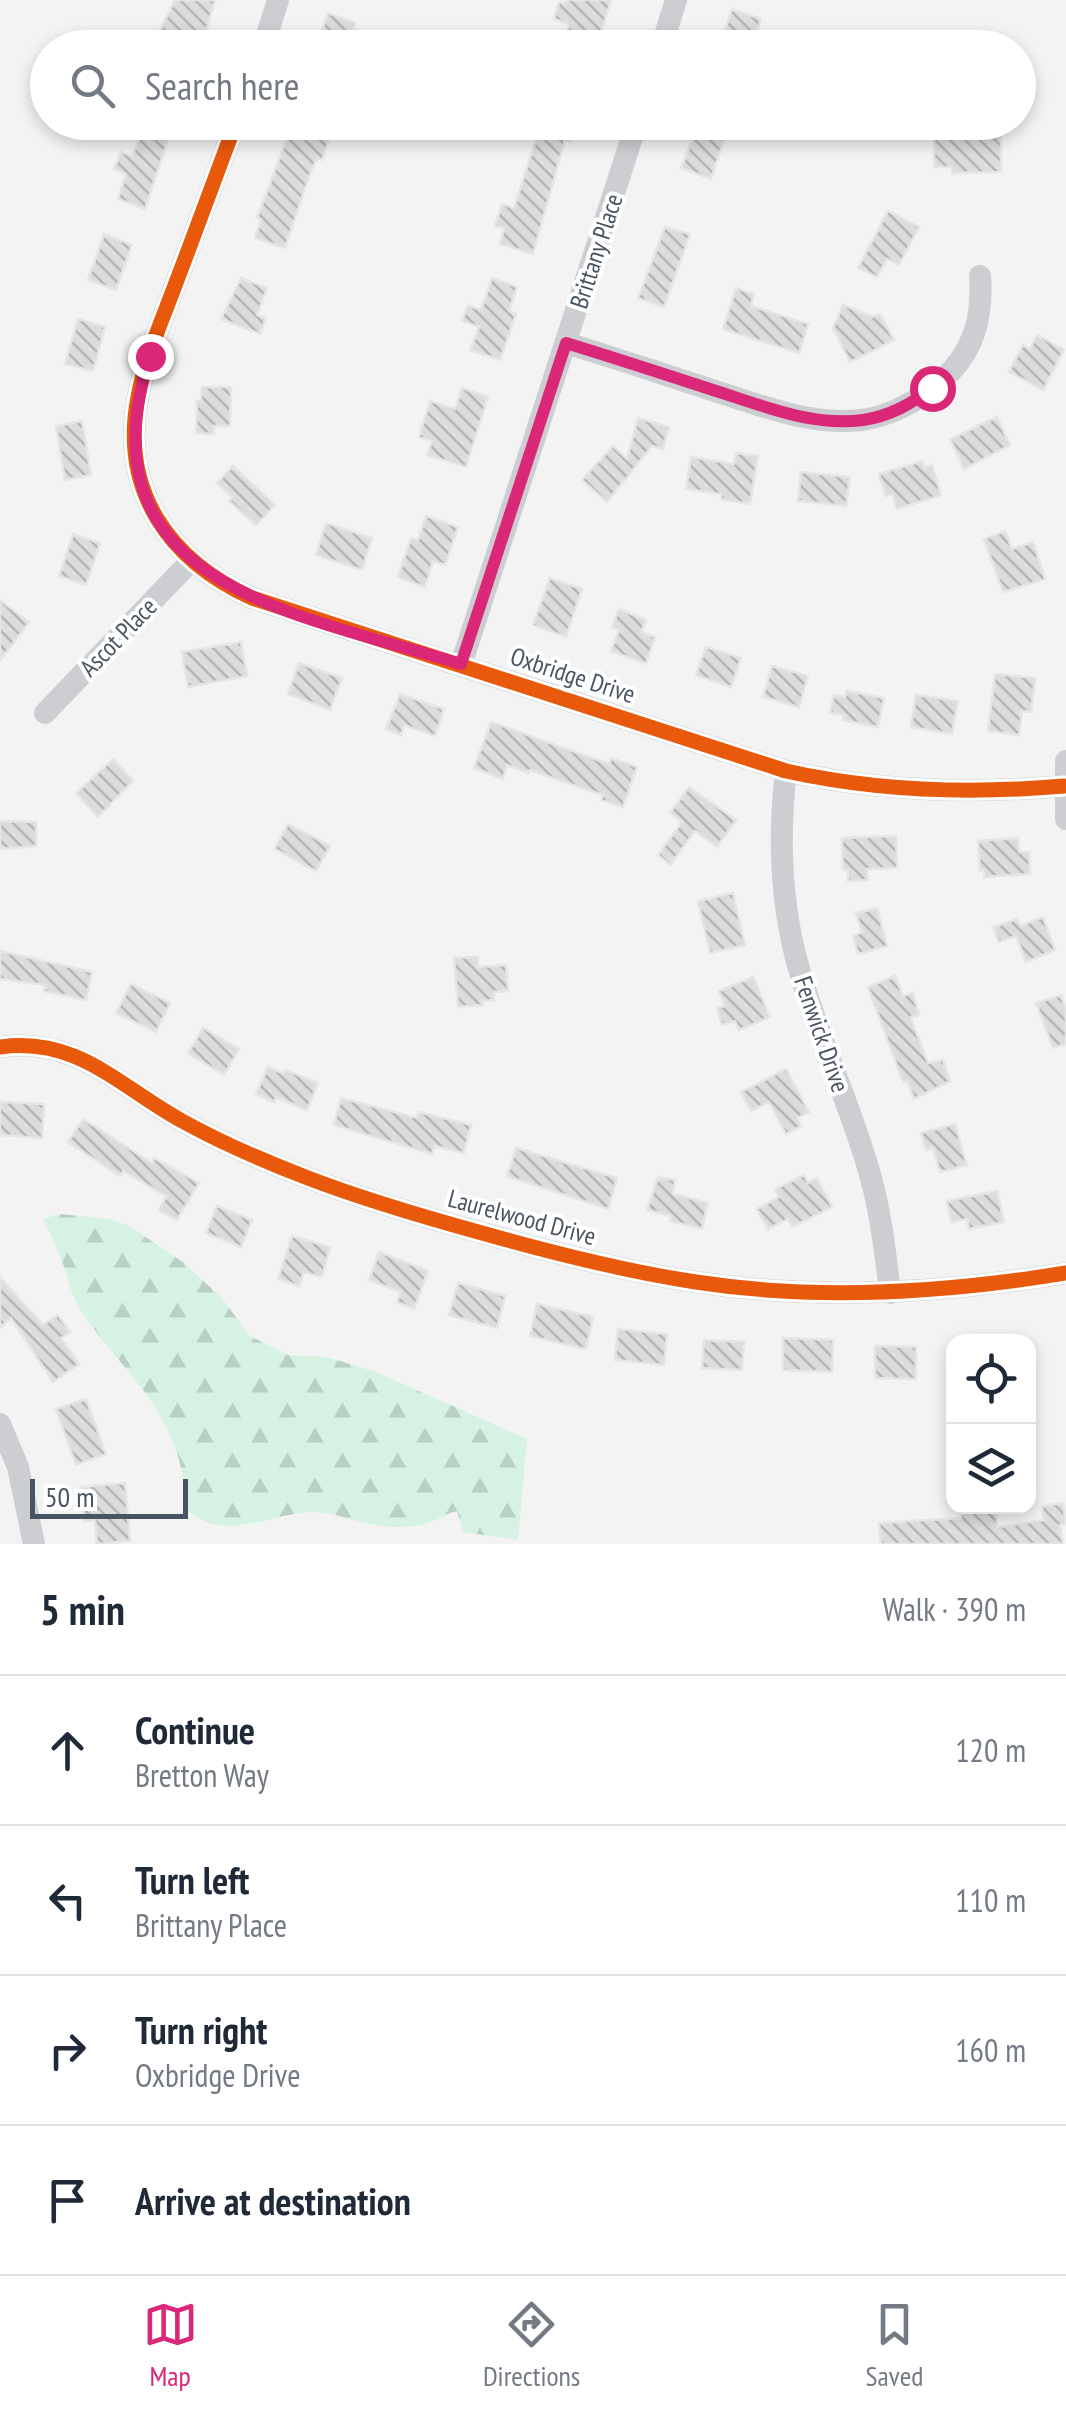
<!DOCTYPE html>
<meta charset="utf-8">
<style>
:root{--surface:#fff;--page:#f6f6f7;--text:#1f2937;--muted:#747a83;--line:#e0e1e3;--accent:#db2777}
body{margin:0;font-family:"PT Sans Narrow",sans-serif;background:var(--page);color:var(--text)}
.controls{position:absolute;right:30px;bottom:30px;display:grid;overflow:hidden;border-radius:20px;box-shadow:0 5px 15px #0003}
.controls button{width:90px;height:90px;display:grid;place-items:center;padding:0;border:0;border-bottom:2px solid var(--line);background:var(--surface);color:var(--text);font:50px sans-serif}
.scale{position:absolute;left:30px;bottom:25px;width:158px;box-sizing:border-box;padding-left:10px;border:5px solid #485461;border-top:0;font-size:28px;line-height:35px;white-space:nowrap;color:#485461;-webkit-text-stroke:8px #fff;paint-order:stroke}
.stop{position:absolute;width:30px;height:30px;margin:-22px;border:8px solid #db2777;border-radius:50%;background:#fff}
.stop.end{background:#db2777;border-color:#fff;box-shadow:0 2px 10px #0008}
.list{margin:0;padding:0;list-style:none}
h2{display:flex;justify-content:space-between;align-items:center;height:130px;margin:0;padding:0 40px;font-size:42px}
h2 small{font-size:32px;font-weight:400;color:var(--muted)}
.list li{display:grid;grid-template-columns:65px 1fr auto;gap:30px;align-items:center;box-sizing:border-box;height:150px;padding:0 40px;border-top:2px solid var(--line)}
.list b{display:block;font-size:38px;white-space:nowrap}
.list p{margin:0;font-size:32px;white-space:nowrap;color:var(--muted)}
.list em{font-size:32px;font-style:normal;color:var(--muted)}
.icon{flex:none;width:55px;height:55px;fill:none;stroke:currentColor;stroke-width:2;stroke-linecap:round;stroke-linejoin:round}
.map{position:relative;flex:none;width:1066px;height:1544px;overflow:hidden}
.search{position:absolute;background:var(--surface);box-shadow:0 5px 15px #0003;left:30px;right:30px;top:30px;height:110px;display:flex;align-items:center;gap:25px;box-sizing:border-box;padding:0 35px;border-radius:55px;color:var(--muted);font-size:38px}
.sheet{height:730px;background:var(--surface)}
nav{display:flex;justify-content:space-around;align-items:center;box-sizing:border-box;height:140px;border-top:2px solid var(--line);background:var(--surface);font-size:28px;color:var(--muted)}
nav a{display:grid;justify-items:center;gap:5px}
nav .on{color:var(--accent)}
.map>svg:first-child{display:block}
</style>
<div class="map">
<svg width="1066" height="1544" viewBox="0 0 1066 1544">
<defs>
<pattern id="forest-firs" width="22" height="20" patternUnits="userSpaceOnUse" patternTransform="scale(2.5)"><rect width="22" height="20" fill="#d6f2e2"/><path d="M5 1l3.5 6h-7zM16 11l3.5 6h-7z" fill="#b9d1c4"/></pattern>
<pattern id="building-back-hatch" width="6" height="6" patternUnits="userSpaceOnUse" patternTransform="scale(2.5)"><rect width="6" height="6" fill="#dcdcdd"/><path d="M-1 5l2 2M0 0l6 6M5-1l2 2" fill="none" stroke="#b4b5b7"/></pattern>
</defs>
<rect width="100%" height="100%" fill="#f3f3f3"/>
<path fill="url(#forest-firs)" d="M 61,1214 L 108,1219 L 128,1225 L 184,1263 L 221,1297 L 250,1336 L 288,1355 L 327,1357 L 376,1372 L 527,1439 L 518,1540 L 463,1532 L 457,1511 C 446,1513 438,1520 428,1523 C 412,1528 390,1528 374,1525 C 353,1521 334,1512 312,1512 C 268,1513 228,1544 186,1510 C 184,1414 130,1382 81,1311 C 70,1294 69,1279 62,1261 C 57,1247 50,1233 43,1219 Z"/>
<path fill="url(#building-back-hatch)" stroke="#e4e5e6" stroke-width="2.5" d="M 175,0 L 215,0 L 201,48 L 171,48 L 173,39 L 158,34 Z
M 567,0 L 611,0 L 597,46 L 565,37 L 569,24 L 554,19 L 559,2 L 565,4 Z
M 732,9 L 761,19 L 752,48 L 719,48 Z
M 328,13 L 355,23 L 352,34 L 383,48 L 316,48 Z
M 146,122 L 174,122 L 145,209 L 118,199 L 126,174 L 114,169 L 121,152 L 132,156 Z
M 293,122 L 335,122 L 322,160 L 318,158 L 312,168 L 285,248 L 255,238 L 261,220 L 257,218 Z
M 523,122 L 577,122 L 570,142 L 565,140 L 533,254 L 500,244 L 504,228 L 495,226 L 502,204 L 514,208 L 539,130 Z
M 699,122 L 730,122 L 711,179 L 681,168 Z
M 934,129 L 976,129 L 976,136 L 1001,136 L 1001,172 L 952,173 L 952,167 L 934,167 Z
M 888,211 L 919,227 L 899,265 L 887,259 L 877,277 L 858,268 Z
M 665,227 L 690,234 L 664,307 L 638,298 Z
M 104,234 L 132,245 L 116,290 L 88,280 Z
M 241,278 L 267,288 L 257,315 L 266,318 L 260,334 L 221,319 Z
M 492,278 L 517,287 L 509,311 L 516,314 L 500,360 L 470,350 L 479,327 L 462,321 L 468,305 L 481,310 Z
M 736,288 L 754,294 L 751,306 L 808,324 L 799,353 L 723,329 Z
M 843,305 L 873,317 L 880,314 L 894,340 L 850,362 L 833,328 Z
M 78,319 L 105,327 L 93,371 L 65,364 Z
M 1037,335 L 1064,350 L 1043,390 L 1009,372 L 1023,345 L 1030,349 Z
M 202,387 L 231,387 L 230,426 L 214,426 L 214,434 L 196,433 L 197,401 L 201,401 Z
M 462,388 L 488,397 L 466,467 L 427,455 L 432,441 L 419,437 L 430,401 L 455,409 Z
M 997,417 L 1010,445 L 964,469 L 950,439 Z
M 638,418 L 669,427 L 663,449 L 652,446 L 607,502 L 582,480 L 613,446 L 627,459 Z
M 82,421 L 91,475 L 65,480 L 56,426 Z
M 736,453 L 758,456 L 750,504 L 721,499 L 721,494 L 686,489 L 691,457 L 734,464 Z
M 922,461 L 924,468 L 932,465 L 941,495 L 897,509 L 892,494 L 886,496 L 879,474 Z
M 233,466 L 275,505 L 256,525 L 229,501 L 232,497 L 217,483 Z
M 801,472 L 850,477 L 846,506 L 798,501 Z
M 426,516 L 458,527 L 445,565 L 433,561 L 425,587 L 398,577 L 411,538 L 418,540 Z
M 326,523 L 372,538 L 362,570 L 316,555 Z
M 1005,531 L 1012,549 L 1033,542 L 1045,579 L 1003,592 L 984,539 Z
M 73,534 L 100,543 L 86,585 L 59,576 Z
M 550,578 L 582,589 L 566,637 L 533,625 Z
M 0,600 L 29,622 L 0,661 Z
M 619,609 L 646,620 L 641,632 L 655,637 L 646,664 L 611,651 L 619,630 L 612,627 Z
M 241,642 L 247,676 L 188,687 L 182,652 Z
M 706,647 L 741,658 L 731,687 L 696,675 Z
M 299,663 L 342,678 L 330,710 L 288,694 Z
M 772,666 L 808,676 L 799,707 L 763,697 Z
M 995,674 L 1035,678 L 1031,712 L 1022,711 L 1019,735 L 988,731 Z
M 847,691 L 884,698 L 878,727 L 843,720 L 844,715 L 830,713 L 834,695 L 845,697 Z
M 400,694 L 444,709 L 435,736 L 404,725 L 401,735 L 386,729 Z
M 916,695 L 958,701 L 952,734 L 911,727 Z
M 491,722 L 609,764 L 611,758 L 637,767 L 623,807 L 601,800 L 603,795 L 530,770 L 528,773 L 507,765 L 503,779 L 474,768 Z
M 113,759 L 133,781 L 98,817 L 76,793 Z
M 689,787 L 736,820 L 717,847 L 695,831 L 670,865 L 658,855 L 682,822 L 670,813 Z
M 0,821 L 36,822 L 36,846 L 0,849 Z
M 288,824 L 330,846 L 316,871 L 275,849 Z
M 896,836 L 897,868 L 867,869 L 868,880 L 848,881 L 848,870 L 843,870 L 842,838 Z
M 1018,838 L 1019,852 L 1029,852 L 1030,874 L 984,877 L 984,870 L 980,871 L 978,841 Z
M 733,893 L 745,945 L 710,953 L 698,901 Z
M 877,908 L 887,946 L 858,954 L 853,936 L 862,932 L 856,913 Z
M 1043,917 L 1055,950 L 1026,962 L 1016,936 L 999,942 L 993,927 L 1017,919 L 1020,926 Z
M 0,951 L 92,972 L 86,1000 L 44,991 L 46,985 L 0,979 Z
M 478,957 L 478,967 L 506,965 L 508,991 L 494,992 L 494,1000 L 482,1001 L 483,1005 L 458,1007 L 454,958 Z
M 895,976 L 903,996 L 913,993 L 919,1015 L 911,1017 L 912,1021 L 928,1063 L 943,1060 L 950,1081 L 914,1099 L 907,1080 L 903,1082 L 868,987 Z
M 753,977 L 770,1017 L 739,1030 L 735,1021 L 722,1025 L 717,1008 L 725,1006 L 719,991 Z
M 131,984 L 170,1003 L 156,1032 L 116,1013 Z
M 1061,995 L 1066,1010 L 1066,1044 L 1053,1048 L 1036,1003 Z
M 203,1028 L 239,1049 L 224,1075 L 188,1053 Z
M 268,1067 L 284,1074 L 286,1070 L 318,1083 L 307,1110 L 276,1097 L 274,1102 L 256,1094 Z
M 786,1069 L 809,1112 L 797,1118 L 801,1126 L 786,1134 L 769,1102 L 751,1111 L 741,1092 Z
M 341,1098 L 417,1118 L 419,1112 L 471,1125 L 464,1153 L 434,1146 L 432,1154 L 334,1125 Z
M 0,1102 L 44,1104 L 42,1138 L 0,1135 Z
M 83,1119 L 152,1163 L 154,1158 L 199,1183 L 177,1220 L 159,1210 L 166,1196 L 123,1171 L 120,1176 L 68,1142 Z
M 955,1124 L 967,1165 L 940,1172 L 933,1148 L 926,1150 L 921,1133 Z
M 516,1148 L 617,1178 L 608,1209 L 507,1176 Z
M 804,1175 L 808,1183 L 817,1178 L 832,1207 L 792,1227 L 788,1219 L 768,1229 L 757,1209 L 779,1197 L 775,1189 Z
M 658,1177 L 675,1180 L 673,1194 L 708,1203 L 702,1229 L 670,1221 L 671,1216 L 647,1210 Z
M 997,1191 L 1004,1222 L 969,1229 L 967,1219 L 951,1222 L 947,1201 Z
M 217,1206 L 252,1220 L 241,1247 L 206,1233 Z
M 292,1236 L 330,1247 L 322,1277 L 304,1272 L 299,1286 L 278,1279 Z
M 379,1252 L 428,1271 L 414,1309 L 397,1302 L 401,1292 L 369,1280 Z
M 0,1277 L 43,1325 L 58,1315 L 70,1332 L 61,1338 L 79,1364 L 53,1382 L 11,1318 L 0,1328 Z
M 458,1283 L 505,1296 L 497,1328 L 449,1315 Z
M 537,1304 L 593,1317 L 586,1349 L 530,1336 Z
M 618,1329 L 667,1334 L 664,1365 L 615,1360 Z
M 783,1338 L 833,1340 L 832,1372 L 783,1370 Z
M 704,1340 L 744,1342 L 742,1370 L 702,1368 Z
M 875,1346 L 916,1347 L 916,1379 L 875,1378 Z
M 86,1399 L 106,1454 L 76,1465 L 56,1409 Z
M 125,1483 L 130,1541 L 97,1544 L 95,1520 L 84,1521 L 81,1487 Z
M 1063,1503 L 1066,1524 L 1060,1525 L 1063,1544 L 881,1544 L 879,1523 L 961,1518 L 961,1508 L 996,1506 L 997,1527 L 1044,1520 L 1042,1506 Z"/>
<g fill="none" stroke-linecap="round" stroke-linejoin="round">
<path stroke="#ccced2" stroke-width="22" d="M 263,48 L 278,0
M 661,48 L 676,0
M 236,122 C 215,178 195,233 174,288 C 161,323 145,359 138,397 C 120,491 169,560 252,598 L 786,771 C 876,791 972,794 1064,786
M 566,343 C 615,358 663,374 712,390 C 760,405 810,426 861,420 C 893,416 919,400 942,380 C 974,352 983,317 980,276
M 461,665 L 637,122
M 45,713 L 191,561
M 1066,761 L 1066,819
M 786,771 C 778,839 781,910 801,976 C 820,1040 848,1101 867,1164 C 880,1206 885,1249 890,1293
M 0,1047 C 78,1036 121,1088 184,1122 C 224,1144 266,1162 308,1178 C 365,1200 424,1217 482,1233 C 553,1253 623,1271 696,1282 C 818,1301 944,1293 1066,1273
M 0,1424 L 18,1467 L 34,1544"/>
<defs>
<path id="cycleway" d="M 236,122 C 215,178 195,233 174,288 C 161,323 145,359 138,397 C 120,491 169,560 252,598 L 786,771 C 876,791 972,794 1064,786
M 0,1047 C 78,1036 121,1088 184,1122 C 224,1144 266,1162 308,1178 C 365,1200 424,1217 482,1233 C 553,1253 623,1271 696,1282 C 818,1301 944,1293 1066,1273"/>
</defs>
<use href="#cycleway" stroke="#fff" stroke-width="21"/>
<use href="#cycleway" stroke="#e8590c" stroke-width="15"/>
</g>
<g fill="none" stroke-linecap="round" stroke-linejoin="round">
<path stroke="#db2777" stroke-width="12" d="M 150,356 C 76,586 299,614 461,664 L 566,343 C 615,358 664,374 713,390 C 761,405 812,427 863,420 C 890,416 911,404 932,388"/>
</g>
<g text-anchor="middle" stroke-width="8" stroke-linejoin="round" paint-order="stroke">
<g font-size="25" fill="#485461" stroke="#fff">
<text transform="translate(596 251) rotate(-72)" y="9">Brittany Place</text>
<text transform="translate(118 637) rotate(-46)" y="9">Ascot Place</text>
<text transform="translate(573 675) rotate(18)" y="9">Oxbridge Drive</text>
<text transform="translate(822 1034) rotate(71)" y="9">Fenwick Drive</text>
<text transform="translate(522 1217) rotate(15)" y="9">Laurelwood Drive</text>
</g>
</g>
</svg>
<div class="controls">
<button><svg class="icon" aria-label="locate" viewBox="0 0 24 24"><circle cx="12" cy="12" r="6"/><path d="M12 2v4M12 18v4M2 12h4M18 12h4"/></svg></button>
<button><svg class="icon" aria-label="layers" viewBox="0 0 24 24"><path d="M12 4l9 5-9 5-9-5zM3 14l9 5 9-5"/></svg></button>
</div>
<div class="scale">50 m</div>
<div class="stop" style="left:932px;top:388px"></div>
<div class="stop end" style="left:150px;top:356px"></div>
<div class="search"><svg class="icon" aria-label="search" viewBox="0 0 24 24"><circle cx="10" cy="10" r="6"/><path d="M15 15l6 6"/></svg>Search here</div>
</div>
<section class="sheet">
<h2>5 min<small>Walk · 390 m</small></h2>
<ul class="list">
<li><svg class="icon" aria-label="ahead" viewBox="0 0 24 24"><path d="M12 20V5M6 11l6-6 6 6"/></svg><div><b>Continue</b><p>Bretton Way</p></div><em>120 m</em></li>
<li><svg class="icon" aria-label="left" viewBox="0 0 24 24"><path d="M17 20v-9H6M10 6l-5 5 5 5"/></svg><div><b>Turn left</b><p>Brittany Place</p></div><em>110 m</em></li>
<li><svg class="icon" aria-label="right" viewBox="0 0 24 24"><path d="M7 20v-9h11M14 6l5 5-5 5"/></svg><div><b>Turn right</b><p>Oxbridge Drive</p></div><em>160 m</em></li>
<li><svg class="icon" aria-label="arrive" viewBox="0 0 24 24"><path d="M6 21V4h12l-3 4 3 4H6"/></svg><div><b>Arrive at destination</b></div></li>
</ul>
</section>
<nav>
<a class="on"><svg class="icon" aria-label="map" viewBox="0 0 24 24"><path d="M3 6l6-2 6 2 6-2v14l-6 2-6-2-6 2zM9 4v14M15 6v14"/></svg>Map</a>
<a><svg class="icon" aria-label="directions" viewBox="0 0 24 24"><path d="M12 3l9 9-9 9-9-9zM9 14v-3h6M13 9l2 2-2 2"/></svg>Directions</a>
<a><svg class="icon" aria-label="saved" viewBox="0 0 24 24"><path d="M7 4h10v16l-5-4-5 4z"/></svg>Saved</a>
</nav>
